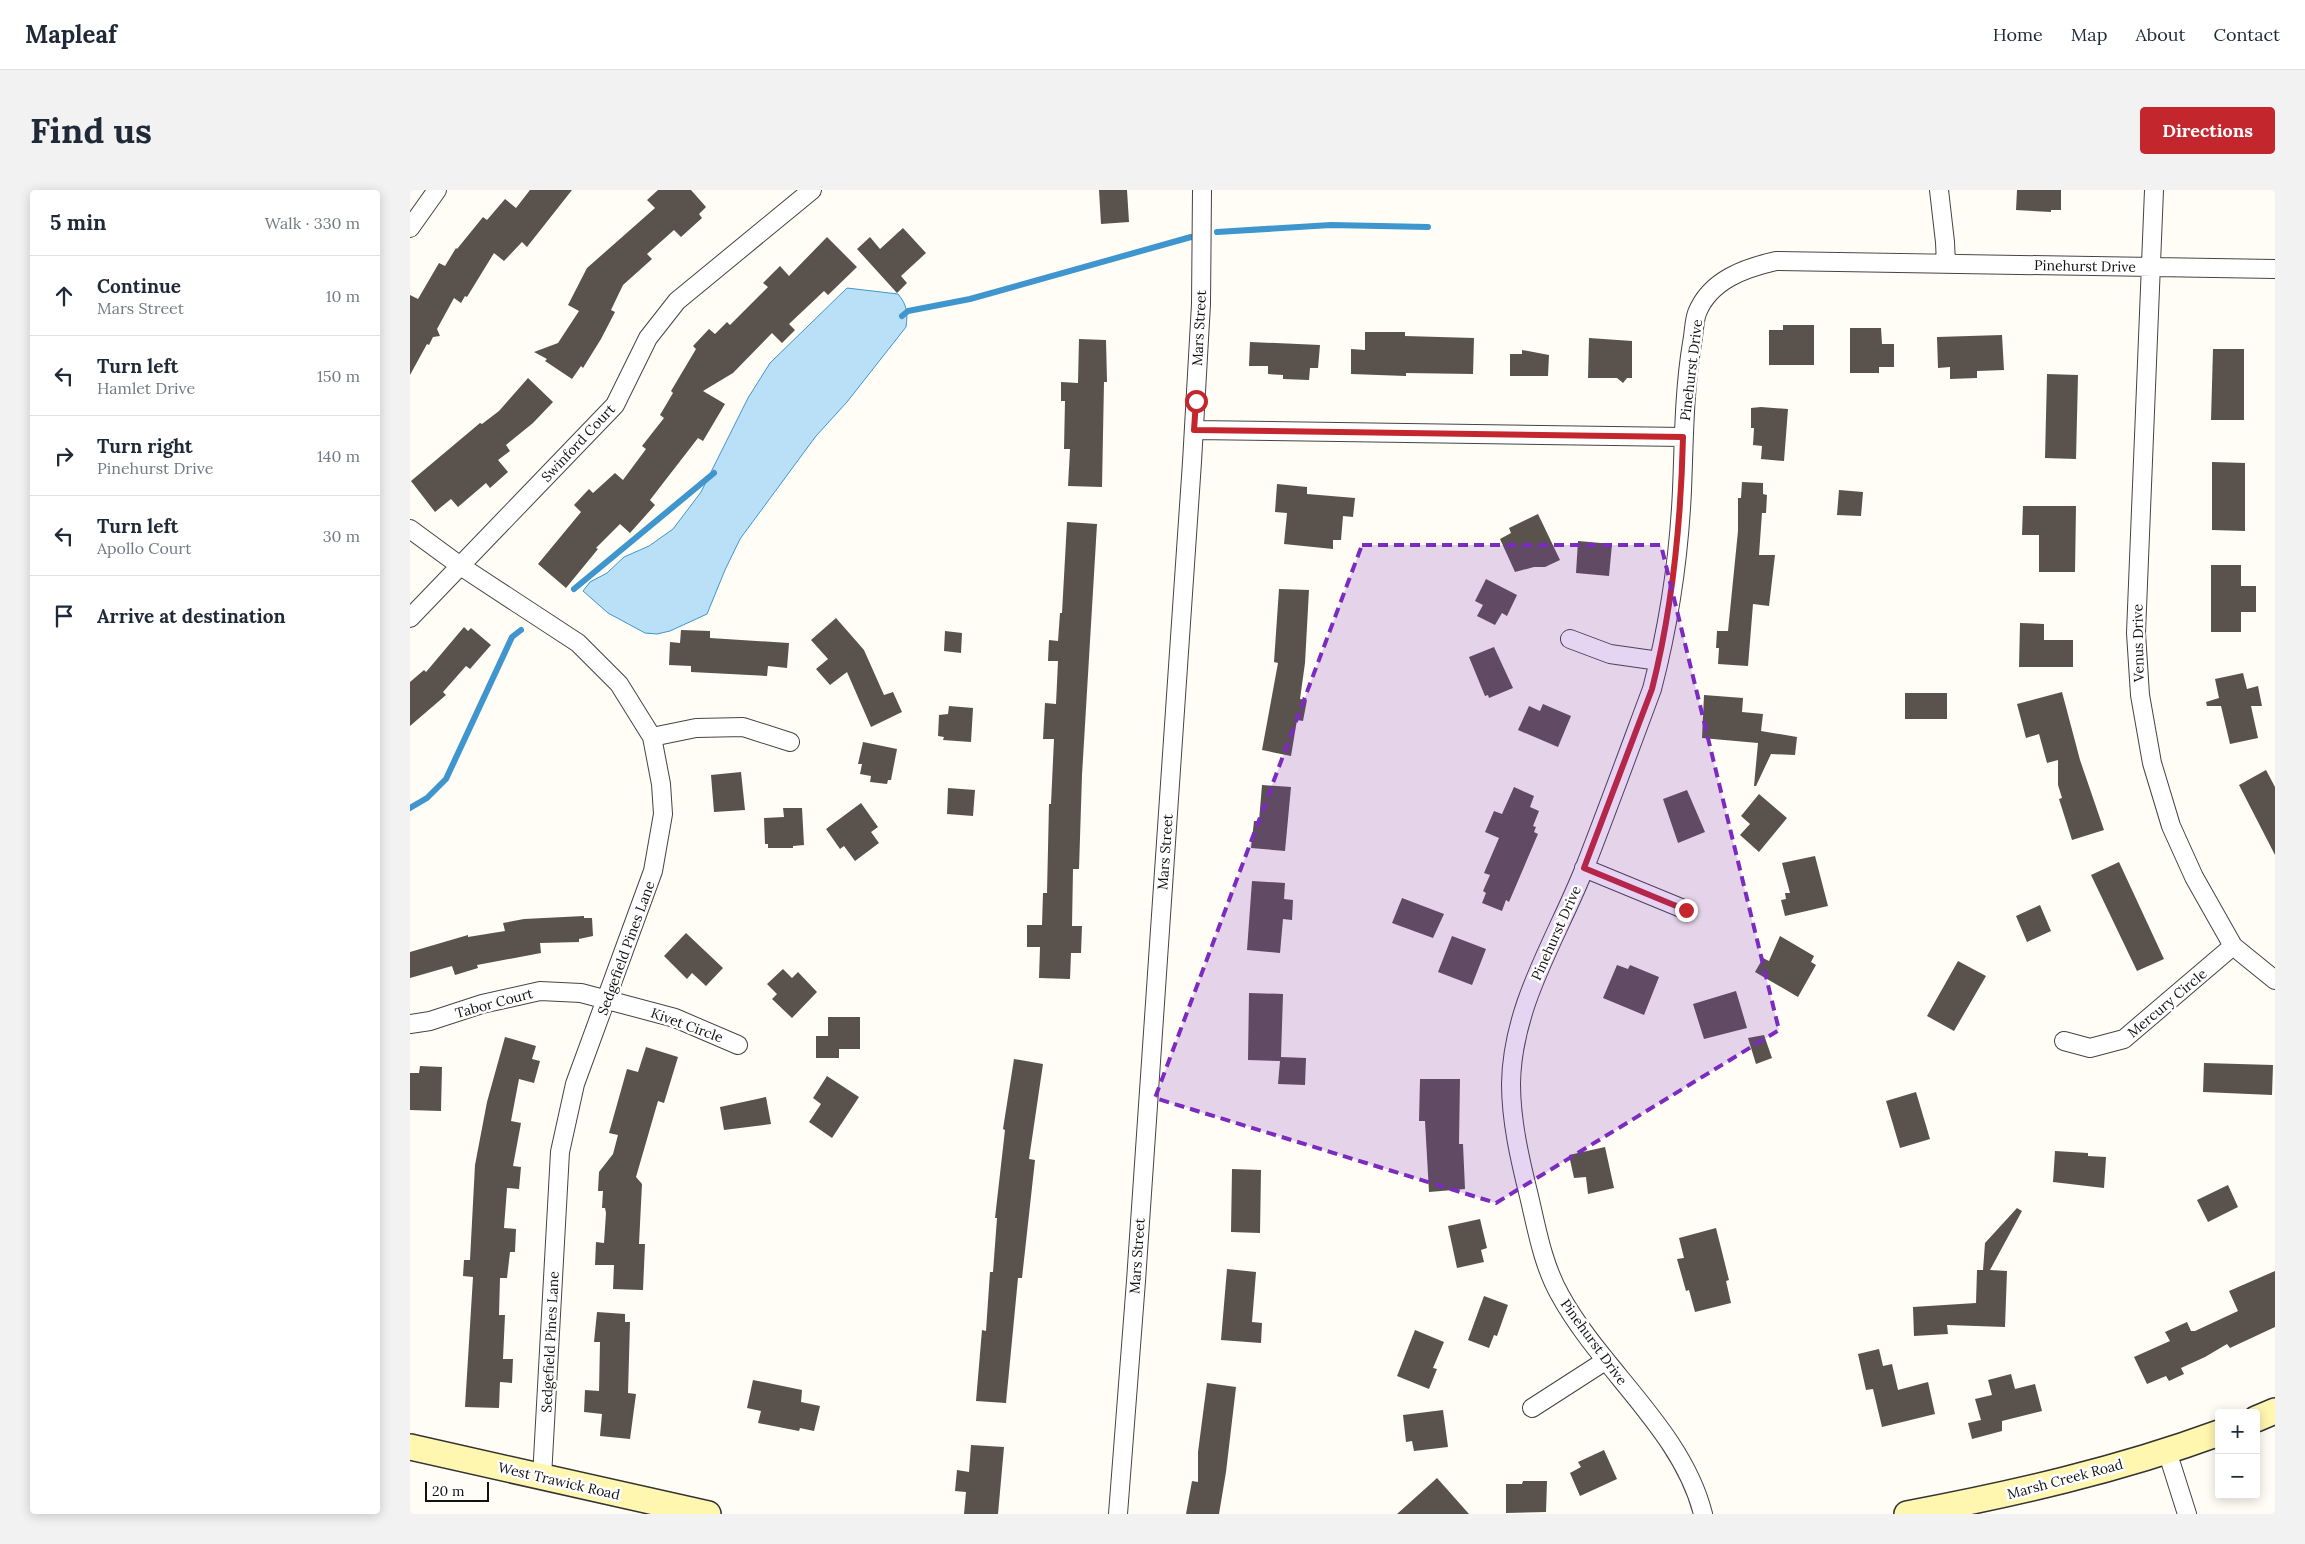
<!DOCTYPE html>
<meta charset="utf-8">
<style>
:root{--surface:#fff;--page:#f2f2f3;--text:#1f2937;--muted:#747a83;--line:#e0e1e3;--accent:#c4262e}
body{margin:0;font-family:Lora,serif;background:var(--page);color:var(--text)}
.controls{position:absolute;right:15px;bottom:15px;display:grid;overflow:hidden;border-radius:5px;box-shadow:0 2px 12px #0003}
.controls button{width:45px;height:45px;display:grid;place-items:center;padding:0;border:0;border-bottom:1px solid var(--line);background:var(--surface);color:var(--text);font:25px sans-serif}
.scale{position:absolute;left:15px;bottom:12px;width:64px;box-sizing:border-box;padding-left:5px;border:2px solid #111;border-top:0;font-size:14px;line-height:18px;white-space:nowrap;color:#111;-webkit-text-stroke:4px #fff;paint-order:stroke}
.stop{position:absolute;width:15px;height:15px;margin:-11px;border:4px solid #c4262e;border-radius:50%;background:#fff}
.stop.end{background:#c4262e;border-color:#fff;box-shadow:0 1px 5px #0008}
.list{margin:0;padding:0;list-style:none}
h2{display:flex;justify-content:space-between;align-items:center;height:65px;margin:0;padding:0 20px;font-size:21px}
h2 small{font-size:16px;font-weight:400;color:var(--muted)}
.list li{display:grid;grid-template-columns:32px 1fr auto;gap:15px;align-items:center;box-sizing:border-box;height:80px;padding:0 20px;border-top:1px solid var(--line)}
.list b{display:block;font-size:19px;white-space:nowrap}
.list p{margin:0;font-size:16px;white-space:nowrap;color:var(--muted)}
.list em{font-size:16px;font-style:normal;color:var(--muted)}
.icon{flex:none;width:28px;height:28px;fill:none;stroke:currentColor;stroke-width:2;stroke-linecap:round;stroke-linejoin:round}
.map{position:relative;flex:none;width:1865px;height:1324px;overflow:hidden;border-radius:5px}
header{display:flex;align-items:center;gap:30px;box-sizing:border-box;height:70px;padding:0 25px;background:var(--surface);border-bottom:1px solid var(--line)}
header strong{font-size:24px}
nav{display:flex;gap:28px;margin-inline-start:auto;font-size:18px}
.intro{display:flex;align-items:center;justify-content:space-between;box-sizing:border-box;height:120px;padding:0 30px}
h1{margin:0;font-size:35px}
.button{padding:12px 22px;border-radius:5px;background:var(--accent);color:#fff;font-size:18px;font-weight:700}
main{display:flex;gap:30px;padding:0 30px}
aside{flex:1;background:var(--surface);border-radius:5px;box-shadow:0 2px 12px #0003}
.map>svg:first-child{display:block}
</style>
<header>
<strong>Mapleaf</strong>
<nav><a>Home</a><a>Map</a><a>About</a><a>Contact</a></nav>
</header>
<div class="intro"><h1>Find us</h1><a class="button">Directions</a></div>
<main>
<aside>
<h2>5 min<small>Walk · 330 m</small></h2>
<ul class="list">
<li><svg class="icon" aria-label="ahead" viewBox="0 0 24 24"><path d="M12 20V5M6 11l6-6 6 6"/></svg><div><b>Continue</b><p>Mars Street</p></div><em>10 m</em></li>
<li><svg class="icon" aria-label="left" viewBox="0 0 24 24"><path d="M17 20v-9H6M10 6l-5 5 5 5"/></svg><div><b>Turn left</b><p>Hamlet Drive</p></div><em>150 m</em></li>
<li><svg class="icon" aria-label="right" viewBox="0 0 24 24"><path d="M7 20v-9h11M14 6l5 5-5 5"/></svg><div><b>Turn right</b><p>Pinehurst Drive</p></div><em>140 m</em></li>
<li><svg class="icon" aria-label="left" viewBox="0 0 24 24"><path d="M17 20v-9H6M10 6l-5 5 5 5"/></svg><div><b>Turn left</b><p>Apollo Court</p></div><em>30 m</em></li>
<li><svg class="icon" aria-label="arrive" viewBox="0 0 24 24"><path d="M6 21V4h12l-3 4 3 4H6"/></svg><div><b>Arrive at destination</b></div></li>
</ul>
</aside>
<div class="map">
<svg width="1865" height="1324" viewBox="0 0 1865 1324">
<rect width="100%" height="100%" fill="#fffdf5"/>
<path fill="#b9e0f7" stroke="#3f96cf" d="M 437,98 L 488,104 C 497,115 498,122 496,137 L 437,212 L 406,246 L 330,349 L 315,380 L 297,424 L 260,441 L 247,444 L 235,443 L 198,423 L 173,401 L 180,392 L 197,383 L 214,367 L 239,356 L 263,339 L 291,302 L 338,208 L 360,173 Z"/>
<g fill="none" stroke-linecap="round" stroke-linejoin="round">
<path stroke="#3f96cf" stroke-width="6" d="M 807,42 L 921,35 L 1018,37
M 492,126 L 498,121 L 560,109 L 781,47
M 164,399 L 304,283
M 0,618 L 17,608 L 36,589 L 102,447 L 111,440"/>
</g>
<path fill="#5a524d" d="M 120,0 L 162,0 L 117,57 L 112,52 L 94,71 L 84,63 L 57,107 L 55,106 L 51,113 L 44,108 L 27,139 L 30,146 L 23,147 L 19,155 L 17,154 L 0,185 L 0,105 L 8,109 L 29,73 L 35,76 L 46,58 L 47,59 L 73,27 L 77,30 L 95,9 L 106,18 Z
M 248,0 L 281,0 L 296,17 L 289,24 L 292,28 L 271,47 L 264,40 L 237,64 L 242,69 L 213,95 L 201,120 L 205,122 L 191,149 L 173,178 L 171,176 L 162,189 L 135,171 L 137,169 L 124,162 L 148,153 L 169,121 L 158,115 L 177,78 L 245,18 L 237,10 Z
M 689,0 L 717,0 L 719,32 L 691,34 Z
M 1607,0 L 1651,0 L 1651,20 L 1641,20 L 1641,22 L 1606,20 Z
M 493,38 L 516,63 L 491,86 L 497,93 L 487,103 L 447,59 L 460,47 L 470,59 Z
M 417,47 L 447,77 L 418,105 L 414,101 L 379,134 L 385,140 L 372,153 L 362,143 L 323,183 L 293,201 L 315,214 L 293,251 L 288,248 L 240,310 L 245,315 L 220,343 L 210,334 L 186,358 L 188,359 L 156,398 L 128,374 L 171,322 L 164,315 L 179,299 L 183,303 L 205,283 L 213,290 L 236,259 L 232,256 L 254,228 L 250,225 L 263,203 L 261,201 L 286,159 L 283,156 L 299,139 L 305,144 L 317,132 L 320,135 L 358,97 L 353,93 L 370,76 L 379,86 Z
M 1373,135 L 1404,135 L 1404,175 L 1359,175 L 1359,140 L 1373,140 Z
M 1440,138 L 1471,138 L 1472,154 L 1484,154 L 1484,177 L 1469,177 L 1469,183 L 1440,183 Z
M 955,142 L 995,142 L 995,146 L 1064,148 L 1063,184 L 996,183 L 996,186 L 941,184 L 941,159 L 955,160 Z
M 1592,145 L 1594,180 L 1567,181 L 1567,188 L 1540,189 L 1540,177 L 1528,178 L 1527,147 Z
M 1179,148 L 1222,151 L 1222,188 L 1217,188 L 1213,193 L 1207,188 L 1178,188 Z
M 669,149 L 696,150 L 697,192 L 694,192 L 692,297 L 658,296 L 660,259 L 654,259 L 655,211 L 651,211 L 651,192 L 668,193 Z
M 840,152 L 910,155 L 908,178 L 900,178 L 899,190 L 873,189 L 873,185 L 858,184 L 858,176 L 839,176 Z
M 1803,159 L 1834,159 L 1834,230 L 1801,230 Z
M 1112,160 L 1139,165 L 1138,186 L 1100,186 L 1100,164 L 1112,164 Z
M 1637,184 L 1668,185 L 1666,269 L 1635,268 Z
M 118,188 L 143,212 L 123,233 L 96,255 L 100,261 L 88,270 L 98,282 L 80,298 L 76,293 L 48,317 L 41,309 L 25,322 L 1,291 L 70,233 L 72,234 L 89,221 Z
M 1351,217 L 1378,219 L 1374,271 L 1351,269 L 1352,256 L 1343,255 L 1344,238 L 1341,238 L 1341,218 Z
M 1802,272 L 1835,273 L 1835,341 L 1802,340 Z
M 1332,292 L 1353,293 L 1353,304 L 1357,305 L 1356,323 L 1352,323 L 1349,365 L 1365,365 L 1359,416 L 1343,414 L 1338,476 L 1308,474 L 1309,458 L 1306,458 L 1307,441 L 1318,441 L 1328,341 L 1328,308 L 1331,308 Z
M 867,294 L 897,297 L 897,304 L 945,308 L 943,327 L 933,326 L 931,350 L 923,350 L 923,359 L 874,354 L 877,323 L 865,322 Z
M 1429,300 L 1453,302 L 1451,326 L 1427,325 Z
M 1613,316 L 1666,316 L 1665,382 L 1629,382 L 1629,345 L 1612,345 Z
M 1128,324 L 1150,370 L 1135,377 L 1124,377 L 1105,382 L 1090,349 L 1101,343 L 1099,338 Z
M 657,332 L 687,334 L 672,585 L 669,679 L 663,679 L 662,736 L 672,736 L 671,763 L 661,763 L 660,789 L 629,788 L 630,757 L 617,757 L 617,735 L 632,735 L 633,703 L 637,703 L 639,614 L 641,614 L 644,549 L 633,549 L 635,513 L 646,514 L 648,471 L 638,471 L 639,450 L 648,451 L 650,423 L 652,423 Z
M 1168,351 L 1202,354 L 1199,386 L 1166,383 Z
M 1801,375 L 1831,375 L 1831,396 L 1846,396 L 1846,422 L 1831,422 L 1831,442 L 1801,442 Z
M 1076,389 L 1107,405 L 1097,426 L 1092,423 L 1085,435 L 1067,426 L 1073,415 L 1065,411 Z
M 869,399 L 899,400 L 895,473 L 890,509 L 897,510 L 893,531 L 887,530 L 881,566 L 852,560 L 868,473 L 864,472 Z
M 426,428 L 454,460 L 474,505 L 483,502 L 492,522 L 461,537 L 437,482 L 420,495 L 406,479 L 418,469 L 401,450 Z
M 1610,433 L 1634,434 L 1634,450 L 1663,450 L 1663,477 L 1609,477 Z
M 54,437 L 58,441 L 61,438 L 81,455 L 60,479 L 56,476 L 33,502 L 36,505 L 0,536 L 0,492 L 14,480 L 16,482 Z
M 271,440 L 300,441 L 300,448 L 379,453 L 377,478 L 358,476 L 357,486 L 281,482 L 281,476 L 259,475 L 260,452 L 270,453 Z
M 535,441 L 552,443 L 551,463 L 534,461 Z
M 1084,457 L 1103,498 L 1079,508 L 1078,505 L 1075,506 L 1059,467 Z
M 1833,483 L 1837,499 L 1848,496 L 1852,516 L 1841,516 L 1848,548 L 1820,554 L 1811,516 L 1797,516 L 1796,512 L 1809,508 L 1805,489 Z
M 1652,502 L 1670,570 L 1694,640 L 1662,650 L 1649,609 L 1652,608 L 1648,595 L 1648,570 L 1637,573 L 1629,544 L 1616,548 L 1607,514 Z
M 1495,503 L 1537,503 L 1537,529 L 1495,529 Z
M 1294,505 L 1333,508 L 1332,522 L 1353,524 L 1351,541 L 1387,547 L 1385,565 L 1361,564 L 1346,596 L 1344,596 L 1348,553 L 1292,548 Z
M 1133,514 L 1161,526 L 1148,557 L 1108,540 L 1119,516 L 1130,521 Z
M 539,516 L 563,518 L 561,552 L 533,550 L 534,547 L 528,546 L 529,525 L 538,524 Z
M 453,552 L 487,559 L 481,590 L 478,590 L 477,594 L 460,592 L 461,586 L 450,584 L 452,574 L 448,574 Z
M 1856,580 L 1865,597 L 1865,665 L 1829,595 Z
M 331,582 L 335,620 L 304,622 L 301,585 Z
M 852,595 L 881,597 L 875,661 L 841,658 L 844,631 L 849,631 Z
M 1104,597 L 1124,606 L 1120,617 L 1129,621 L 1123,636 L 1126,637 L 1124,642 L 1128,644 L 1099,712 L 1096,710 L 1092,721 L 1072,713 L 1076,703 L 1073,701 L 1080,685 L 1074,683 L 1089,648 L 1075,642 L 1084,621 L 1092,624 Z
M 538,598 L 565,600 L 563,626 L 537,624 Z
M 1277,600 L 1295,642 L 1268,653 L 1253,609 Z
M 1349,604 L 1377,628 L 1349,662 L 1330,645 L 1340,634 L 1331,626 Z
M 451,613 L 468,637 L 461,642 L 469,653 L 445,671 L 434,656 L 430,659 L 416,639 Z
M 373,618 L 392,618 L 394,655 L 383,656 L 383,658 L 358,658 L 358,654 L 355,654 L 354,628 L 374,627 Z
M 1405,666 L 1418,716 L 1375,726 L 1371,710 L 1376,709 L 1375,703 L 1380,703 L 1372,673 Z
M 1709,672 L 1754,769 L 1727,781 L 1681,685 Z
M 842,691 L 875,693 L 874,709 L 883,710 L 882,730 L 873,729 L 870,763 L 837,760 Z
M 992,708 L 1034,724 L 1023,748 L 982,733 Z
M 1630,715 L 1641,741 L 1617,752 L 1606,726 Z
M 174,726 L 174,728 L 182,728 L 183,746 L 169,749 L 169,752 L 130,753 L 131,763 L 67,775 L 68,778 L 45,785 L 42,776 L 0,788 L 0,762 L 58,745 L 58,747 L 95,741 L 93,733 L 114,729 Z
M 276,743 L 313,778 L 296,796 L 282,783 L 277,789 L 254,766 Z
M 1042,746 L 1076,759 L 1062,795 L 1028,782 Z
M 1370,746 L 1404,766 L 1401,772 L 1406,775 L 1388,807 L 1345,782 L 1353,768 L 1359,771 Z
M 1548,771 L 1576,786 L 1544,841 L 1517,826 Z
M 1207,775 L 1218,779 L 1220,775 L 1249,787 L 1234,825 L 1193,808 Z
M 373,779 L 382,788 L 388,782 L 407,802 L 382,828 L 362,809 L 367,804 L 357,794 Z
M 1326,801 L 1337,838 L 1294,849 L 1283,814 Z
M 839,803 L 873,804 L 871,867 L 896,868 L 895,895 L 868,894 L 870,871 L 838,870 Z
M 418,827 L 450,827 L 450,859 L 429,859 L 429,868 L 406,868 L 406,846 L 418,846 Z
M 1354,845 L 1362,868 L 1346,874 L 1338,848 Z
M 95,847 L 126,856 L 122,869 L 130,871 L 124,893 L 109,889 L 101,931 L 111,933 L 103,976 L 111,977 L 109,999 L 97,998 L 94,1038 L 106,1039 L 105,1062 L 100,1062 L 97,1088 L 90,1088 L 89,1125 L 95,1125 L 93,1169 L 103,1169 L 102,1193 L 90,1192 L 89,1218 L 55,1217 L 63,1087 L 53,1086 L 54,1070 L 60,1070 L 65,975 L 77,912 Z
M 236,857 L 268,867 L 254,913 L 248,911 L 226,987 L 232,994 L 229,1054 L 235,1054 L 233,1100 L 203,1099 L 204,1075 L 185,1075 L 186,1052 L 194,1053 L 196,1023 L 195,1018 L 192,1018 L 193,1001 L 188,1001 L 189,982 L 203,964 L 208,945 L 199,943 L 217,879 L 228,882 Z
M 604,869 L 633,874 L 619,969 L 625,970 L 612,1088 L 608,1088 L 596,1213 L 566,1211 L 572,1140 L 576,1141 L 580,1082 L 583,1082 L 587,1028 L 585,1028 L 595,940 L 593,939 Z
M 1794,873 L 1863,875 L 1862,905 L 1793,902 Z
M 10,876 L 32,877 L 31,921 L 0,920 L 0,883 L 9,883 Z
M 417,886 L 449,907 L 422,948 L 399,932 L 411,914 L 403,908 Z
M 1010,889 L 1050,889 L 1049,954 L 1053,954 L 1055,999 L 1019,1002 L 1015,931 L 1009,931 Z
M 1506,902 L 1520,949 L 1490,958 L 1476,911 Z
M 356,907 L 361,934 L 314,940 L 310,917 Z
M 1195,957 L 1204,998 L 1178,1004 L 1176,987 L 1164,988 L 1159,965 Z
M 1645,961 L 1678,963 L 1678,966 L 1696,967 L 1694,998 L 1643,992 Z
M 822,979 L 851,980 L 850,1043 L 821,1042 Z
M 1818,995 L 1828,1017 L 1798,1032 L 1787,1010 Z
M 1607,1018 L 1612,1021 L 1580,1080 L 1597,1081 L 1595,1137 L 1537,1135 L 1538,1144 L 1504,1146 L 1503,1117 L 1566,1113 L 1567,1080 L 1573,1080 L 1575,1053 Z
M 1070,1029 L 1077,1058 L 1071,1060 L 1074,1072 L 1047,1078 L 1038,1036 Z
M 1306,1038 L 1319,1090 L 1316,1091 L 1321,1113 L 1285,1122 L 1279,1100 L 1276,1101 L 1267,1069 L 1274,1068 L 1269,1048 Z
M 817,1079 L 846,1082 L 842,1132 L 852,1133 L 851,1153 L 811,1150 Z
M 1865,1081 L 1865,1137 L 1820,1158 L 1817,1154 L 1795,1167 L 1771,1178 L 1774,1184 L 1759,1191 L 1756,1186 L 1737,1194 L 1724,1167 L 1760,1151 L 1755,1142 L 1777,1132 L 1781,1141 L 1785,1141 L 1828,1121 L 1819,1101 Z
M 1074,1106 L 1098,1115 L 1087,1146 L 1084,1145 L 1079,1158 L 1058,1150 Z
M 187,1122 L 215,1124 L 215,1132 L 220,1132 L 218,1203 L 226,1204 L 220,1249 L 190,1246 L 192,1224 L 174,1222 L 175,1200 L 189,1201 L 190,1152 L 184,1152 Z
M 1005,1140 L 1034,1152 L 1023,1178 L 1027,1179 L 1019,1199 L 987,1186 Z
M 1469,1159 L 1473,1176 L 1482,1174 L 1488,1200 L 1518,1192 L 1525,1224 L 1472,1237 L 1463,1199 L 1456,1200 L 1448,1164 Z
M 1601,1184 L 1605,1199 L 1625,1194 L 1632,1221 L 1592,1231 L 1592,1241 L 1562,1249 L 1558,1233 L 1571,1230 L 1565,1209 L 1582,1205 L 1578,1190 Z
M 343,1190 L 392,1200 L 391,1212 L 410,1216 L 404,1241 L 390,1238 L 389,1241 L 348,1233 L 351,1221 L 337,1218 Z
M 797,1193 L 826,1197 L 816,1282 L 809,1324 L 776,1324 L 782,1291 L 788,1292 L 788,1262 Z
M 1033,1220 L 1038,1257 L 1004,1261 L 1002,1251 L 996,1252 L 993,1225 Z
M 561,1255 L 594,1257 L 588,1324 L 554,1324 L 556,1302 L 545,1301 L 547,1280 L 559,1282 Z
M 1194,1260 L 1207,1289 L 1170,1306 L 1160,1283 L 1171,1277 L 1168,1272 Z
M 1027,1288 L 1059,1324 L 987,1324 L 1016,1298 Z
M 1113,1291 L 1137,1291 L 1136,1322 L 1096,1323 L 1096,1294 L 1112,1294 Z"/>
<g fill="none" stroke-linecap="round" stroke-linejoin="round">
<defs>
<path id="street" d="M 1529,0 L 1535,52 L 1536,74
M 1744,0 L 1726,443 L 1730,505 L 1742,573 L 1761,636 L 1784,687 L 1823,756 L 1865,790
M 0,38 L 27,0
M 784,240 L 1273,247
M 0,339 L 49,375 L 168,453 L 209,494 L 242,547 L 251,594 L 253,624 L 243,681 L 165,894 L 150,962 L 132,1287
M 0,428 L 205,215 L 238,148 L 267,111 L 402,0
M 1160,449 L 1200,464 L 1249,471
M 242,547 L 286,538 L 333,537 L 380,552
M 1174,678 L 1276,720
M 0,834 L 20,831 L 72,814 L 130,801 L 171,803 L 265,828 L 328,855
M 1654,851 L 1680,858 L 1714,849 L 1823,756
M 1122,1218 L 1195,1171
M 1757,1261 L 1777,1324
M 708,1324 L 726,1091 L 782,272 L 791,114 L 792,0
M 1293,1324 C 1272,1240 1191,1180 1150,1105 C 1133,1075 1127,1040 1119,1006 C 1110,970 1101,931 1101,894 C 1102,815 1147,748 1175,677 C 1198,618 1220,558 1242,499 C 1259,434 1269,367 1272,300 C 1274,251 1274,201 1282,153 C 1284,143 1284,131 1287,123 C 1300,90 1335,78 1366,71 L 1865,79"/>
<path id="secondary" d="M 1846,1229 L 1865,1221
M 0,1257 L 298,1324
M 1497,1324 C 1603,1304 1708,1280 1809,1243"/>
</defs>
<use href="#street" stroke="#444" stroke-width="20"/>
<use href="#secondary" stroke="#333" stroke-width="28"/>
<use href="#street" stroke="#fff" stroke-width="18"/>
<use href="#secondary" stroke="#fff6b0" stroke-width="25"/>
</g>
<g fill="none" stroke-linecap="round" stroke-linejoin="round">
<path stroke="#c4262e" stroke-width="6" d="M 786,211 L 784,240 L 1273,247 C 1271,332 1263,416 1242,499 L 1174,678 L 1276,720"/>
</g>
<path fill="#7b2cbf" fill-opacity="0.2" stroke="#7b2cbf" stroke-width="4" stroke-dasharray="10 6" stroke-linejoin="round" d="M 952,355 L 1251,355 L 1369,840 L 1086,1013 L 745,908 Z"/>
<g text-anchor="middle" stroke-width="5" stroke-linejoin="round" paint-order="stroke">
<g font-size="14" fill="#111" stroke="#fff">
<text transform="translate(1675 76) rotate(1)" y="5">Pinehurst Drive</text>
<text transform="translate(789 138) rotate(-87)" y="5">Mars Street</text>
<text transform="translate(1281 180) rotate(-83)" y="5">Pinehurst Drive</text>
<text transform="translate(168 253) rotate(-47)" y="5">Swinford Court</text>
<text transform="translate(1728 453) rotate(-91)" y="5">Venus Drive</text>
<text transform="translate(755 662) rotate(-86)" y="5">Mars Street</text>
<text transform="translate(1146 743) rotate(-66)" y="5">Pinehurst Drive</text>
<text transform="translate(216 758) rotate(-70)" y="5">Sedgefield Pines Lane</text>
<text transform="translate(84 813) rotate(-15)" y="5">Tabor Court</text>
<text transform="translate(1757 813) rotate(-40)" y="5">Mercury Circle</text>
<text transform="translate(277 835) rotate(20)" y="5">Kivet Circle</text>
<text transform="translate(727 1066) rotate(-86)" y="5">Mars Street</text>
<text transform="translate(140 1152) rotate(-87)" y="5">Sedgefield Pines Lane</text>
<text transform="translate(1184 1152) rotate(54)" y="5">Pinehurst Drive</text>
<text transform="translate(1655 1289) rotate(-15)" y="5">Marsh Creek Road</text>
<text transform="translate(149 1291) rotate(13)" y="5">West Trawick Road</text>
</g>
</g>
</svg>
<div class="controls">
<button>+</button>
<button>−</button>
</div>
<div class="scale">20 m</div>
<div class="stop" style="left:786px;top:211px"></div>
<div class="stop end" style="left:1276px;top:720px"></div>
</div>
</main>
